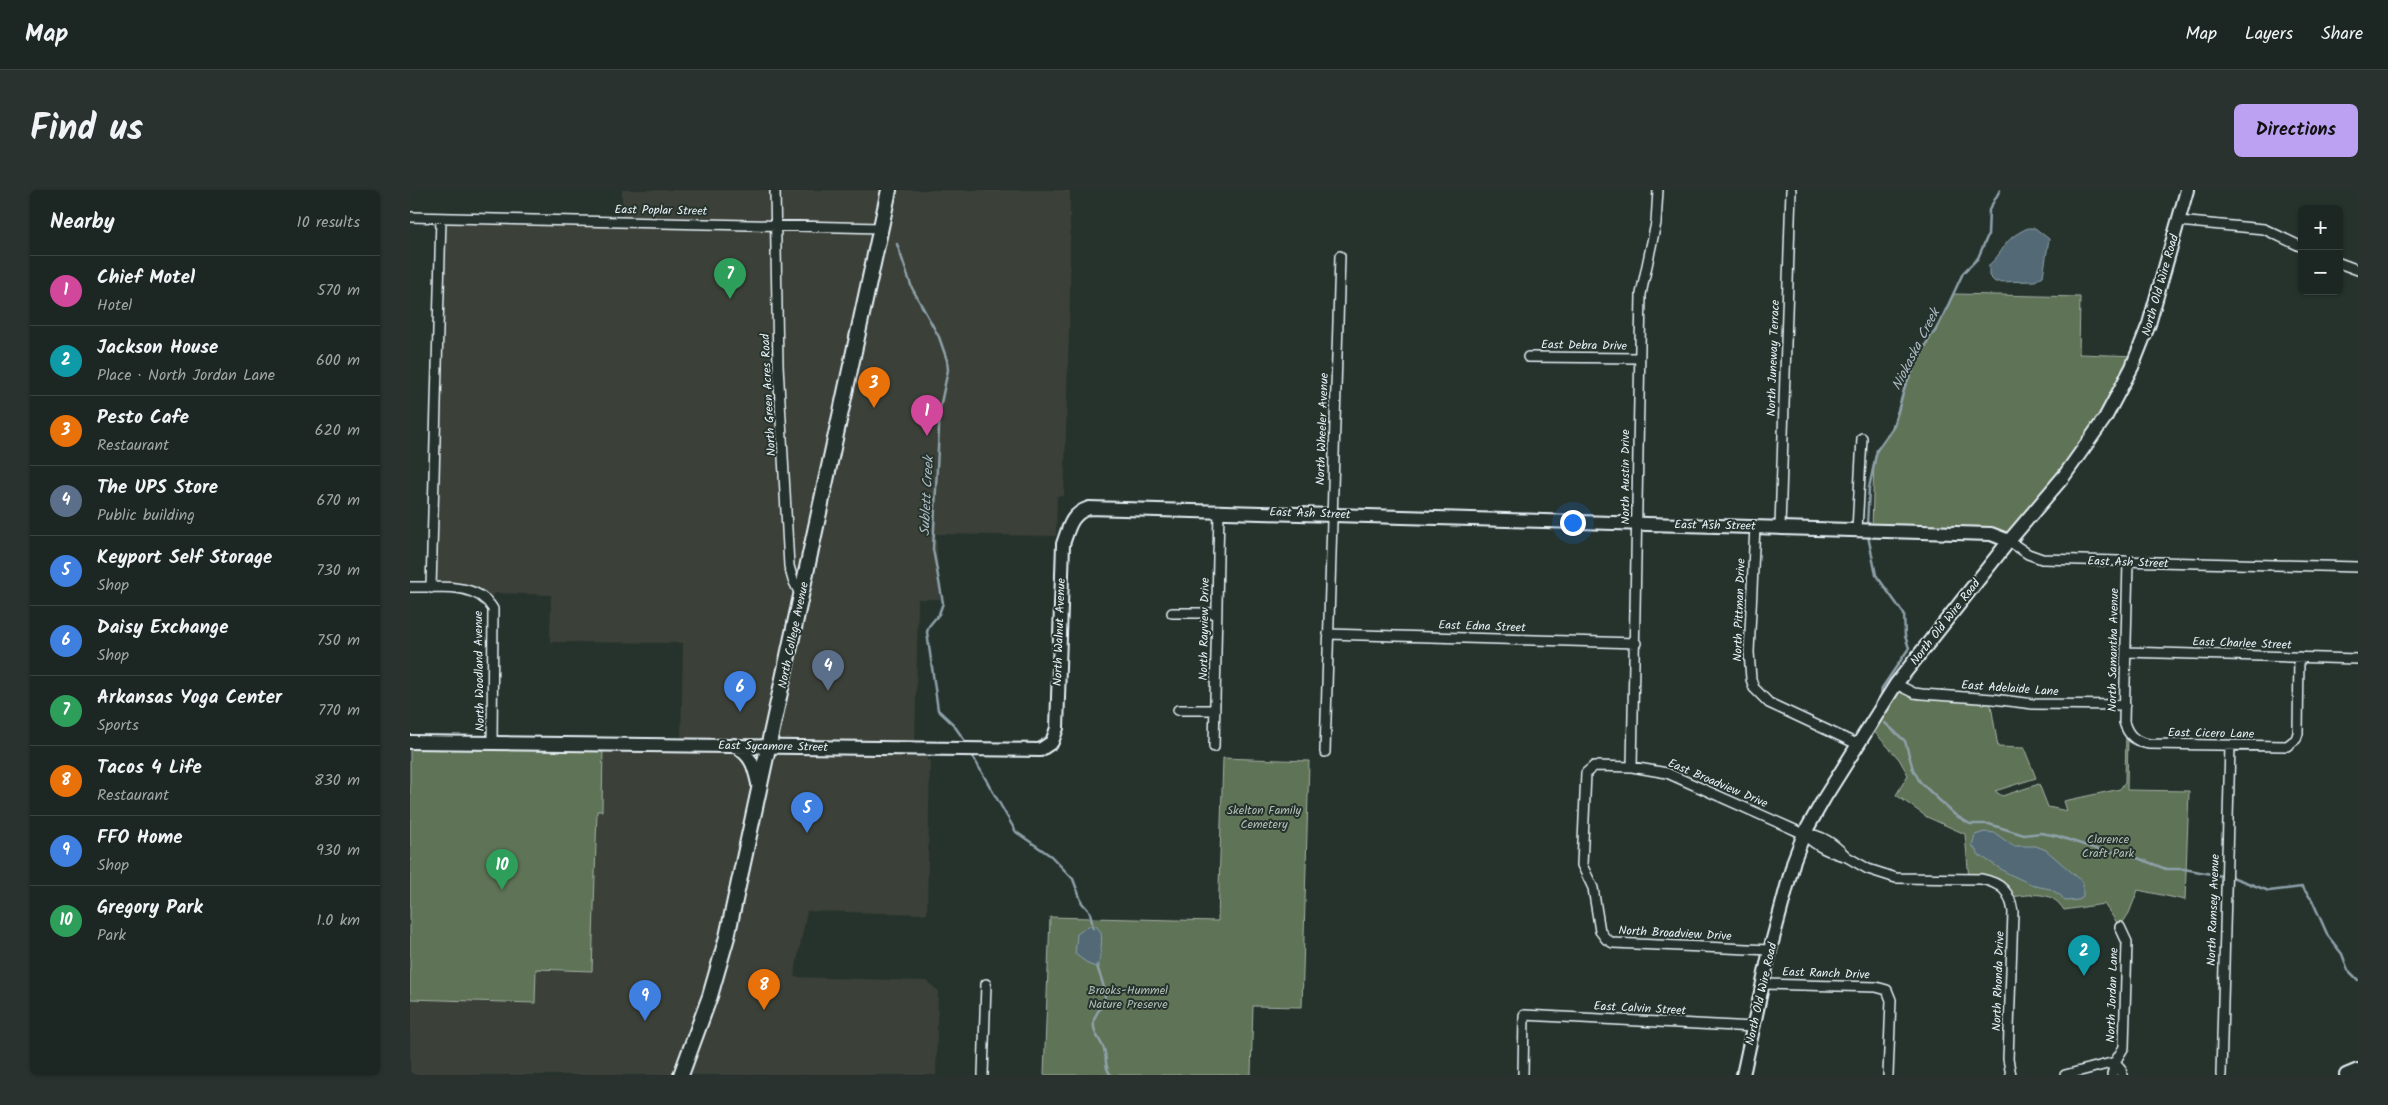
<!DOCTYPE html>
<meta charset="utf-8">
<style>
:root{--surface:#1c2622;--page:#29322f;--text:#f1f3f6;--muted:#a0a5a5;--line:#3a4340;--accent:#bca0f2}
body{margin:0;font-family:Kalam,sans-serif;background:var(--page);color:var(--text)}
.controls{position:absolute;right:15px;top:15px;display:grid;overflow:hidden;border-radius:8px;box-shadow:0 1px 4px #0004}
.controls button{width:45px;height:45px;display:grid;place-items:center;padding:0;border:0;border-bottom:1px solid var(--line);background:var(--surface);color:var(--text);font:25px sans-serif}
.you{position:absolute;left:1162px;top:332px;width:18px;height:18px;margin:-12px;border:4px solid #fff;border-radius:50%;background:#1a73e8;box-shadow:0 0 0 8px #1a73e833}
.badge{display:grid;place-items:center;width:32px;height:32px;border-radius:50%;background:var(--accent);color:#fff;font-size:16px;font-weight:700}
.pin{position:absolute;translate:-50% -41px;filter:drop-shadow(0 1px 2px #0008)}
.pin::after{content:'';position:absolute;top:26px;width:18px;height:15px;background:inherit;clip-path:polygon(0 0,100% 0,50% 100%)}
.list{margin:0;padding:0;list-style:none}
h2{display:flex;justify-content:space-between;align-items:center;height:65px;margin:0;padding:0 20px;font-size:21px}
h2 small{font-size:16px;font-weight:400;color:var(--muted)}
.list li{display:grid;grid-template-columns:32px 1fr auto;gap:15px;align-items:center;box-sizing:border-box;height:70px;padding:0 20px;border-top:1px solid var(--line)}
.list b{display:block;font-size:19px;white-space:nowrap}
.list p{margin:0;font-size:16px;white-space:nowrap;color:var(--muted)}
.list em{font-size:16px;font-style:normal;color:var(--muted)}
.map{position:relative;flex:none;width:1948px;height:885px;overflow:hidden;border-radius:8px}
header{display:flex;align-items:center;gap:30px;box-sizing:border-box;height:70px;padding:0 25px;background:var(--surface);border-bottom:1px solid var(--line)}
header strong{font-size:24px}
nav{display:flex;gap:28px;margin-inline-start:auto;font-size:18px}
.intro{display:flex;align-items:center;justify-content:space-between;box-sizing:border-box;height:120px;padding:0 30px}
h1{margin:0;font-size:35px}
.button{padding:12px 22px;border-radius:8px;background:var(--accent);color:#111;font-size:18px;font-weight:700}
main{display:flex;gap:30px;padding:0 30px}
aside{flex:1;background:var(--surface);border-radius:8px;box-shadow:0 1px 4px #0004}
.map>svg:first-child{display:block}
</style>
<header>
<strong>Map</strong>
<nav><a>Map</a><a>Layers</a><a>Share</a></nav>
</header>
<div class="intro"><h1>Find us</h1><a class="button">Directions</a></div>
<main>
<aside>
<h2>Nearby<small>10 results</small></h2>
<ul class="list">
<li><span class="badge" style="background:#d1479c">1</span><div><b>Chief Motel</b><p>Hotel</p></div><em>570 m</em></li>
<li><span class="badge" style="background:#0f9aa8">2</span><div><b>Jackson House</b><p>Place · North Jordan Lane</p></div><em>600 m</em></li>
<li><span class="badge" style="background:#e8710a">3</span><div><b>Pesto Cafe</b><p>Restaurant</p></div><em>620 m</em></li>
<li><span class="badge" style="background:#5c6f8a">4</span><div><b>The UPS Store</b><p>Public building</p></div><em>670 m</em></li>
<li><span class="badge" style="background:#3f7fe0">5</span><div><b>Keyport Self Storage</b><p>Shop</p></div><em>730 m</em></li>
<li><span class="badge" style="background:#3f7fe0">6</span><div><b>Daisy Exchange</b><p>Shop</p></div><em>750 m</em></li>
<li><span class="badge" style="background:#2e9e5b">7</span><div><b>Arkansas Yoga Center</b><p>Sports</p></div><em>770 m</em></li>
<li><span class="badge" style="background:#e8710a">8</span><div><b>Tacos 4 Life</b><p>Restaurant</p></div><em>830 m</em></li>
<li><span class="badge" style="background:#3f7fe0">9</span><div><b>FFO Home</b><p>Shop</p></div><em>930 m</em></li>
<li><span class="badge" style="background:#2e9e5b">10</span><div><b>Gregory Park</b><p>Park</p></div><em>1.0 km</em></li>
</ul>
</aside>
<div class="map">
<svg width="1948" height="885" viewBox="0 0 1948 885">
<rect width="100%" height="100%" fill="#26332d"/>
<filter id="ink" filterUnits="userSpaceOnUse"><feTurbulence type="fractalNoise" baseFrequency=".02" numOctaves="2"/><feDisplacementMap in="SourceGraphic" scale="10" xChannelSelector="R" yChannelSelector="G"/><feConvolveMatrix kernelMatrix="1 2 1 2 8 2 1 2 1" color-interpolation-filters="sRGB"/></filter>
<g filter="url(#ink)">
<path fill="#3a4138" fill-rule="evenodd" d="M 212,0 L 660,0 L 660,107 L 654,306 L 647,306 L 646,346 L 526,344 L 530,409 L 508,409 L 505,558 L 517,558 L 517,570 L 520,570 L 517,724 L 397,721 L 384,787 L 517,791 L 528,801 L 526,885 L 0,885 L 0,809 L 125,813 L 125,779 L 187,621 L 192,621 L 193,554 L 271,554 L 273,453 L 140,452 L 141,405 L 86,403 L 77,409 L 67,402 L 21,398 L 31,28 L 212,31 ZM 325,555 L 359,555 L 349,597 Z"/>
<path fill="#5f7356" stroke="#a4b2a7" d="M 1544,104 L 1670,107 L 1669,164 L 1727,166 L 1712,198 L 1599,351 L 1462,340 L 1464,271 L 1467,260 L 1481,240 L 1495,196 Z
M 1486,494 L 1504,503 L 1580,509 L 1588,557 L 1614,558 L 1626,588 L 1585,601 L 1592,606 L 1629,594 L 1638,617 L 1657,621 L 1654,611 L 1710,599 L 1715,592 L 1716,540 L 1718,543 L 1717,600 L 1779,601 L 1775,710 L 1728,700 L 1719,723 L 1710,737 L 1694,714 L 1654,720 C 1641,699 1621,705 1600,707 L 1595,699 L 1559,689 L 1555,644 L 1517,627 L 1486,605 L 1498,585 L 1489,569 L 1459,536 Z
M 0,552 L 193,554 L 192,621 L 187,621 L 182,781 L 126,779 L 125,813 L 0,809 Z
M 813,568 L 899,571 L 892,817 L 843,816 L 841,885 L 634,885 L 640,727 L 808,731 Z"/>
<path fill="#526b76" stroke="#8ea1aa" d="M 1618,38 L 1625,38 L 1639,49 L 1633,86 L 1625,91 L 1585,92 L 1579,86 L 1579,75 C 1597,59 1591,50 1618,38 Z
M 1574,642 L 1585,643 L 1603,656 L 1626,656 L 1636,660 L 1673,692 L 1673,706 L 1669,710 L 1655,711 L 1650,705 L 1640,699 L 1625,696 L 1597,683 L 1569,665 L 1562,655 L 1565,645 Z
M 678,736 L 686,736 L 691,742 C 693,755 689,766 689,778 L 680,775 L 665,764 L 667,744 Z"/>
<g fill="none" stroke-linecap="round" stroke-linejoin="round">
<path stroke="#8ea1aa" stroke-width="2.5" d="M 487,54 L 502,98 L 529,147 L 537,170 L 538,180 L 530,218 L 523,359 L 533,413 L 529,424 L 519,436 L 517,442 L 528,520 L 543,534 L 557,554
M 1457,335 L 1459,298 L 1467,260 L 1484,236 L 1495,196 L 1519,148 L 1527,139 L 1553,83 L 1568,68 L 1578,45 L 1579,20 L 1590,0
M 1458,346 L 1466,385 L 1494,424 L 1495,446 L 1499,458 L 1472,498 L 1471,506
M 1475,533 L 1495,551 L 1503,579 L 1510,592 L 1545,625 L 1560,634 L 1579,634 L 1614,645 L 1631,643 L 1647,646 L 1689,660 L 1717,664 L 1756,679 L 1774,679 L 1812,686
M 563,567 L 606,642 L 641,666 L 663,689 L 672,713 L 680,722 L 683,738
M 1822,687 L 1859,701 L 1892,697 L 1902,710 L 1918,746 L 1932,764 L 1938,780 L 1948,790
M 687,775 C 689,785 695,795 695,805 C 695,815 686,821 684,830 C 682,842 690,849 694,859 C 697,868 694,878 701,885"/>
<defs>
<path id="street" d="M 365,0 L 368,175 L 379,376 L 383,390 L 391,406
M 0,27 L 471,38
M 1768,31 L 1854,39 L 1892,57
M 1929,73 L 1948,80
M 1118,167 L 1229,168
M 1345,336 L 1339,462 L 1341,489 L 1344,498 L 1359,513 L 1447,554
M 1370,337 L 1381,0
M 1447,340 L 1452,248
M 1599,351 L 1618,364 L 1632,369 L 1948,377
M 1718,372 L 1714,532 C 1718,546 1726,552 1739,554 L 1877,556 L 1886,549 L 1888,543 L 1889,467
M 0,397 C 28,398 67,391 83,419 L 82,554
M 21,398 L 31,28
M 762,423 L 807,423
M 918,444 L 1226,453
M 1716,462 L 1948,469
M 1486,494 L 1504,503 L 1512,504 L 1583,509 L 1623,514 L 1715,515
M 768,520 L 805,520
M 804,557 L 809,320
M 915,562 L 930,66
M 1222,577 L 1231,104 L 1246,33 L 1248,0
M 1437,667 L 1458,679 L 1486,688 L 1571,689 C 1591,693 1600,701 1603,722 L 1598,869 L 1601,885
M 1360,760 L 1203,753 L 1196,749 L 1190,741 L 1183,698 L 1172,675 L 1176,583 L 1184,576 L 1222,577 L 1257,583 L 1394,644 C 1412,644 1424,654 1437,667 C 1420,662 1406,657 1394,644
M 1353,794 L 1466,797 L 1477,800 L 1481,810 L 1478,885
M 1705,872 L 1711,879 L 1712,885
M 573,885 L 576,794
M 1113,885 L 1114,825 L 1344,837
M 1655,885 L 1705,872
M 1702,885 L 1705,872 L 1714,857 L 1717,752 L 1710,737
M 1811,885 L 1820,556"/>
<path id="secondary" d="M 0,552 L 630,560 L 642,552 L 647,538 L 653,354 C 659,337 661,324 679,318 L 1581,344 L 1599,351
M 324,555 C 343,567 344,576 349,598
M 1333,885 L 1360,760 L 1384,670 L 1394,644 L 1415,607 L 1486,494 L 1599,351 L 1654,286 L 1695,228 L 1722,177 L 1739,134 L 1777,0
M 1936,885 L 1948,880"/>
<path id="primary" d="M 271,885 L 300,806 L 317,747 L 479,0"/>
</defs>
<use href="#street" stroke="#e8f1f8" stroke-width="12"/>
<use href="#secondary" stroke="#e8f1f8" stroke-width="16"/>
<use href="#primary" stroke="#e8f1f8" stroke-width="18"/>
<use href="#street" stroke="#26332d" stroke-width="9"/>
<use href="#secondary" stroke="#26332d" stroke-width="12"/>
<use href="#primary" stroke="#26332d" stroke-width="14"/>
</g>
</g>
<g text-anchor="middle" stroke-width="4" stroke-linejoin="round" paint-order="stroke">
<g font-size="12" fill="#e8f1f8" stroke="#26332d">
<text transform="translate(251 20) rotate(1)" y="4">East Poplar Street</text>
<text transform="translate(1750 95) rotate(-74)" y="4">North Old Wire Road</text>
<text transform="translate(1174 155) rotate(1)" y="4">East Debra Drive</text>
<text transform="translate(1363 168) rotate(-88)" y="4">North Juneway Terrace</text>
<text transform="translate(358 205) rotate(-93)" y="4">North Green Acres Road</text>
<text transform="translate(912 239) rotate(-88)" y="4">North Wheeler Avenue</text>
<text transform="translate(1215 287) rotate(-90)" y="4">North Austin Drive</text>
<text transform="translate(900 323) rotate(2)" y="4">East Ash Street</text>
<text transform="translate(1305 335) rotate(1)" y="4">East Ash Street</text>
<text transform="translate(1718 372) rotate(2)" y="4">East Ash Street</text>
<text transform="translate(1329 420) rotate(-88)" y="4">North Pittman Drive</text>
<text transform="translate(1535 432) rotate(-52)" y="4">North Old Wire Road</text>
<text transform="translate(1072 436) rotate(2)" y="4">East Edna Street</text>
<text transform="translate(794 439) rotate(-89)" y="4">North Rayview Drive</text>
<text transform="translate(649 442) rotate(-88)" y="4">North Walnut Avenue</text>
<text transform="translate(383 445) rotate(-78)" y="4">North College Avenue</text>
<text transform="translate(1832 453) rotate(2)" y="4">East Charlee Street</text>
<text transform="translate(1703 460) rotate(-89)" y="4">North Samantha Avenue</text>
<text transform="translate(69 481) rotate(-91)" y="4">North Woodland Avenue</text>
<text transform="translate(1600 498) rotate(4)" y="4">East Adelaide Lane</text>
<text transform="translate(1801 543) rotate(1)" y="4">East Cicero Lane</text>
<text transform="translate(363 556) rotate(1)" y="4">East Sycamore Street</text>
<text transform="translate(1308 593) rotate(23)" y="4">East Broadview Drive</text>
<text transform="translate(1803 720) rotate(-88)" y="4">North Ramsey Avenue</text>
<text transform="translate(1265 743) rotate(3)" y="4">North Broadview Drive</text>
<text transform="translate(1416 783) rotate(2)" y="4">East Ranch Drive</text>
<text transform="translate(1588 791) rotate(-88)" y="4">North Rhonda Drive</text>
<text transform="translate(1351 804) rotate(-77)" y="4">North Old Wire Road</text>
<text transform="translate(1702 805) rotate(-88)" y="4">North Jordan Lane</text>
<text transform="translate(1230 818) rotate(3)" y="4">East Calvin Street</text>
</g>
<g font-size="12" fill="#b1bfb7" stroke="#26332d">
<text x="854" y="624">Skelton Family<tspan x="854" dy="14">Cemetery</tspan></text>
<text x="1698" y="653">Clarence<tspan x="1698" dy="14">Craft Park</tspan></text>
<text x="718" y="804">Brooks-Hummel<tspan x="718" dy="14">Nature Preserve</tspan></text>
</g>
<g font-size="14" font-style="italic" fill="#acbbc4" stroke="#26332d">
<text transform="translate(1505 159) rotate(-63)" y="5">Niokaska Creek</text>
<text transform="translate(516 306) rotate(-87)" y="5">Sublett Creek</text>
</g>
</g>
</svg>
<div class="controls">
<button>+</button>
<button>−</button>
</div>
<div class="you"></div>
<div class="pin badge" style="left:517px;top:246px;background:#d1479c">1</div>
<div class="pin badge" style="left:1674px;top:786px;background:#0f9aa8">2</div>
<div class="pin badge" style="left:464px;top:218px;background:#e8710a">3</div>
<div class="pin badge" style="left:418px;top:501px;background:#5c6f8a">4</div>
<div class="pin badge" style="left:397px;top:643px;background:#3f7fe0">5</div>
<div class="pin badge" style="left:330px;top:522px;background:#3f7fe0">6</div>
<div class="pin badge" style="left:320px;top:109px;background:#2e9e5b">7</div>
<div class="pin badge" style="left:354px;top:820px;background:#e8710a">8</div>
<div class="pin badge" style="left:235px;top:831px;background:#3f7fe0">9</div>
<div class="pin badge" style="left:92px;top:700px;background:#2e9e5b">10</div>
</div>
</main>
